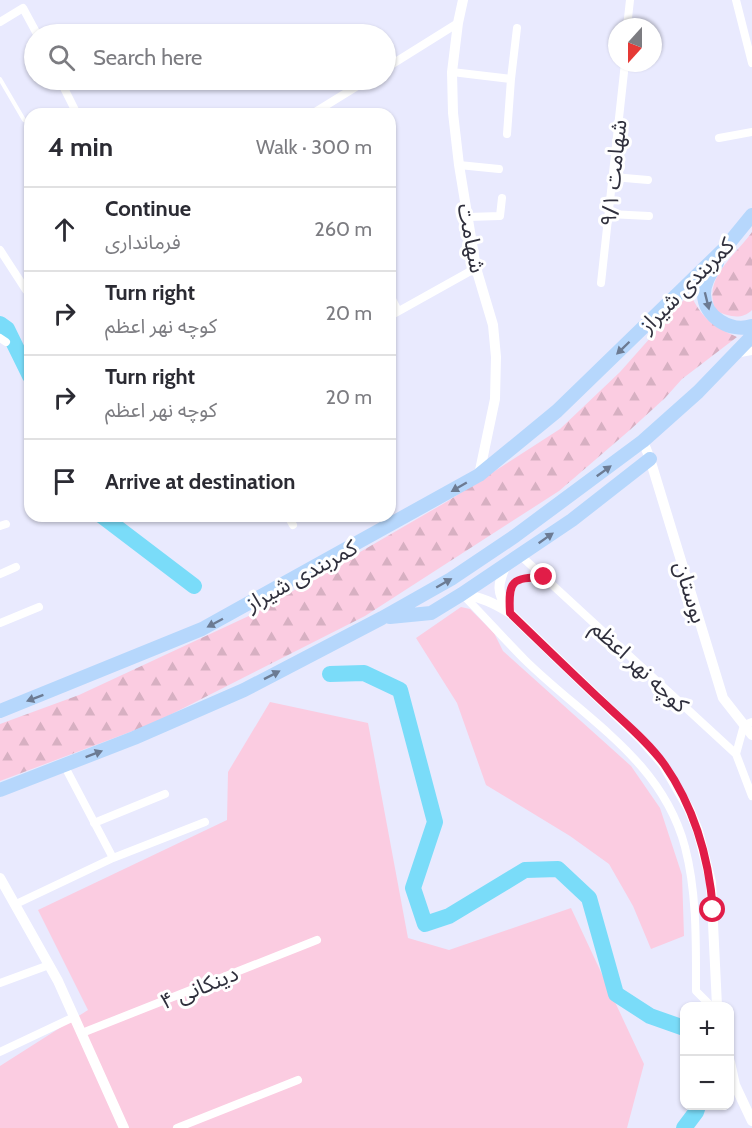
<!DOCTYPE html>
<meta charset="utf-8">
<style>
:root{--surface:#fff;--page:#f7f7f7;--text:#2b2b33;--muted:#7c7c81;--line:#e1e1e2}
body{margin:0;font-family:Cabin,"Noto Sans Arabic",sans-serif;background:var(--page);color:var(--text)}
.controls{position:absolute;right:18px;bottom:18px;display:grid;overflow:hidden;border-radius:12px;box-shadow:0 2px 4px #0004}
.controls button{width:54px;height:54px;display:grid;place-items:center;padding:0;border:0;border-bottom:2px solid var(--line);background:var(--surface);color:var(--text);font:30px sans-serif}
.compass{position:absolute;left:608px;top:18px;width:54px;height:54px;border-radius:50%;background:var(--surface);box-shadow:0 2px 4px #0004;rotate:201deg}
.stop{position:absolute;width:18px;height:18px;margin:-14px;border:4px solid #e11d48;border-radius:50%;background:#fff}
.stop.end{background:#e11d48;border-color:#fff;box-shadow:0 2px 6px #0008}
.list{margin:0;padding:0;list-style:none}
h2{display:flex;justify-content:space-between;align-items:center;height:78px;margin:0;padding:0 24px;font-size:26px}
h2 small{font-size:20px;font-weight:400;color:var(--muted)}
.list li{display:grid;grid-template-columns:39px 1fr auto;gap:18px;align-items:center;box-sizing:border-box;height:84px;padding:0 24px;border-top:2px solid var(--line)}
.list b{display:block;font-size:22px;white-space:nowrap}
.list p{margin:0;font-size:20px;white-space:nowrap;color:var(--muted)}
.list em{font-size:20px;font-style:normal;color:var(--muted)}
.icon{flex:none;width:33px;height:33px;fill:none;stroke:currentColor;stroke-width:2;stroke-linecap:round;stroke-linejoin:round}
.map{position:relative;flex:none;width:752px;height:1128px;overflow:hidden}
.search{position:absolute;background:var(--surface);box-shadow:0 2px 4px #0004;left:24px;top:24px;width:372px;height:66px;display:flex;align-items:center;gap:15px;box-sizing:border-box;padding:0 21px;border-radius:33px;color:var(--muted);font-size:22px}
.panel{position:absolute;background:var(--surface);box-shadow:0 2px 4px #0004;left:24px;top:108px;width:372px;height:414px;border-radius:18px}
.map>svg:first-child{display:block}
</style>
<div class="map">
<svg width="752" height="1128" viewBox="0 0 752 1128">
<defs>
<pattern id="forest-firs" width="22" height="20" patternUnits="userSpaceOnUse" patternTransform="scale(1.5)"><rect width="22" height="20" fill="#fbcce1"/><path d="M5 1l3.5 6h-7zM16 11l3.5 6h-7z" fill="#d7b0c2"/></pattern>
</defs>
<rect width="100%" height="100%" fill="#e9eafe"/>
<path fill="url(#forest-firs)" d="M 752,232 L 752,310 C 741,321 728,316 716,311 C 701,279 735,256 752,232 Z
M 690,293 C 700,317 714,327 737,337 L 682,379 L 665,398 L 631,429 L 559,491 L 365,616 L 154,723 L 0,781 L 0,724 L 79,695 L 253,614 L 448,501 L 560,429 L 620,372 Z"/>
<path fill="#fbcce1" d="M 461,607 L 470,609 L 494,633 L 503,651 L 631,766 L 660,808 L 682,875 L 684,936 L 651,949 L 633,906 L 609,864 L 570,836 L 486,785 L 457,703 L 416,638 Z
M 270,702 L 368,723 L 408,938 L 449,950 L 571,908 L 644,1064 L 627,1128 L 0,1128 L 0,1066 L 88,1010 L 38,910 L 227,820 L 228,772 Z"/>
<g fill="none" stroke-linecap="round" stroke-linejoin="round">
<path stroke="#7adcf9" stroke-width="16" d="M 0,324 L 7,329 L 30,376
M 102,516 L 194,586
M 330,674 L 364,673 L 400,690 L 435,822 L 413,888 L 425,924 L 449,916 L 525,870 L 558,869 L 589,898 L 616,994 L 650,1016 L 684,1028
M 684,1128 L 696,1112 L 698,1106"/>
<path stroke="#fff" stroke-width="4" d="M 0,79 L 24,120"/>
<path stroke="#fff" stroke-width="8" d="M 736,0 L 752,63
M 0,22 L 23,8 L 37,34
M 627,27 L 630,0
M 386,68 L 458,23
M 452,72 L 511,79
M 60,80 L 77,114
M 312,114 L 367,80
M 507,134 L 511,79 L 517,28
M 719,138 L 752,132
M 459,165 L 499,169
M 613,177 L 648,180
M 609,214 L 649,216
M 468,217 L 500,216 L 502,198
M 0,250 L 26,290
M 601,283 L 625,63
M 390,295 L 398,311
M 390,316 L 476,268
M 0,338 L 6,342
M 735,354 L 752,351
M 288,516 L 293,525
M 0,526 L 6,524
M 521,556 L 736,754
M 0,574 L 16,567
M 462,594 C 484,616 504,639 525,660 C 585,719 662,760 685,847 C 697,893 696,943 696,991 L 711,1006
M 510,613 C 508,580 512,578 544,577
M 0,623 L 39,607
M 752,722 L 744,725 L 736,754 L 752,796
M 64,765 L 113,858
M 94,823 L 165,794
M 16,904 L 113,858 L 205,822
M 0,983 L 49,965
M 82,1033 L 317,940
M 0,1052 L 74,1017
M 177,1128 L 298,1080"/>
<path stroke="#fff" stroke-width="10" d="M 463,0 L 458,23 L 452,72 L 453,113 L 459,165 L 476,268 L 493,325 L 496,357 L 495,399 L 479,475
M 643,441 L 650,459 L 723,698 L 752,735
M 506,565 C 497,585 497,592 508,610
M 462,594 C 481,597 494,603 510,613 L 642,740 L 663,764 L 689,809 L 698,831 L 711,882 L 717,1006
M 0,878 L 58,981 L 124,1128
M 730,1062 L 735,1085 L 752,1121"/>
<path stroke="#b6d7fc" stroke-width="14" d="M 717,263 C 711,273 704,282 704,294 C 704,317 731,333 752,326
M 390,617 L 431,613 L 462,594 L 572,520 L 650,459
M 0,711 L 202,629 L 479,475 L 557,411 L 725,248 L 752,215
M 0,790 L 134,738 L 244,690 L 382,618 L 451,579 L 515,536 L 643,441 L 698,392 L 752,336"/>
</g>
<defs><path id="oneway-solid" d="M-6-.8H1V-3.2L6.5 0L1 3.2V.8H-6Z" transform="scale(1.5)"/></defs>
<g fill="#6c7b93">
<use href="#oneway-solid" transform="translate(707 301) rotate(76)"/>
<use href="#oneway-solid" transform="translate(623 348) rotate(136)"/>
<use href="#oneway-solid" transform="translate(604 471) rotate(-36)"/>
<use href="#oneway-solid" transform="translate(459 487) rotate(150)"/>
<use href="#oneway-solid" transform="translate(546 538) rotate(-35)"/>
<use href="#oneway-solid" transform="translate(444 583) rotate(-30)"/>
<use href="#oneway-solid" transform="translate(215 623) rotate(152)"/>
<use href="#oneway-solid" transform="translate(272 675) rotate(-27)"/>
<use href="#oneway-solid" transform="translate(35 698) rotate(159)"/>
<use href="#oneway-solid" transform="translate(94 754) rotate(-21)"/>
</g>
<g fill="none" stroke-linecap="round" stroke-linejoin="round">
<path stroke="#e11d48" stroke-width="8" d="M 544,577 C 512,578 508,580 510,613 C 542,644 574,675 606,705 C 626,724 648,742 664,764 C 694,807 709,859 713,910"/>
</g>
<g text-anchor="middle" stroke-width="6" stroke-linejoin="round" paint-order="stroke">
<g font-size="22" fill="#30303d" stroke="#fff">
<text transform="translate(613 173) rotate(-84)" y="8">۹/۱ شهامت</text>
<text transform="translate(472 238) rotate(79)" y="8">شهامت</text>
<text transform="translate(686 285) rotate(-45)" y="8">کمربندی شیراز</text>
<text transform="translate(301 575) rotate(-29)" y="8">کمربندی شیراز</text>
<text transform="translate(691 592) rotate(73)" y="8">بوستان</text>
<text transform="translate(640 666) rotate(43)" y="8">کوچه نهر اعظم</text>
<text transform="translate(199 987) rotate(-22)" y="8">۴ دینکانی</text>
</g>
</g>
</svg>
<div class="controls">
<button>+</button>
<button>−</button>
</div>
<svg class="compass" viewBox="-18 -18 36 36"><path d="M0-13l5 13h-10z" fill="#e53935"/><path d="M0 13l5-13h-10z" fill="#7c7c81"/></svg>
<div class="stop" style="left:713px;top:910px"></div>
<div class="stop end" style="left:544px;top:577px"></div>
<div class="search"><svg class="icon" aria-label="search" viewBox="0 0 24 24"><circle cx="10" cy="10" r="6"/><path d="M15 15l6 6"/></svg>Search here</div>
<section class="panel">
<h2>4 min<small>Walk · 300 m</small></h2>
<ul class="list">
<li><svg class="icon" aria-label="ahead" viewBox="0 0 24 24"><path d="M12 20V5M6 11l6-6 6 6"/></svg><div><b>Continue</b><p>فرمانداری</p></div><em>260 m</em></li>
<li><svg class="icon" aria-label="right" viewBox="0 0 24 24"><path d="M7 20v-9h11M14 6l5 5-5 5"/></svg><div><b>Turn right</b><p>کوچه نهر اعظم</p></div><em>20 m</em></li>
<li><svg class="icon" aria-label="right" viewBox="0 0 24 24"><path d="M7 20v-9h11M14 6l5 5-5 5"/></svg><div><b>Turn right</b><p>کوچه نهر اعظم</p></div><em>20 m</em></li>
<li><svg class="icon" aria-label="arrive" viewBox="0 0 24 24"><path d="M6 21V4h12l-3 4 3 4H6"/></svg><div><b>Arrive at destination</b></div></li>
</ul>
</section>
</div>
